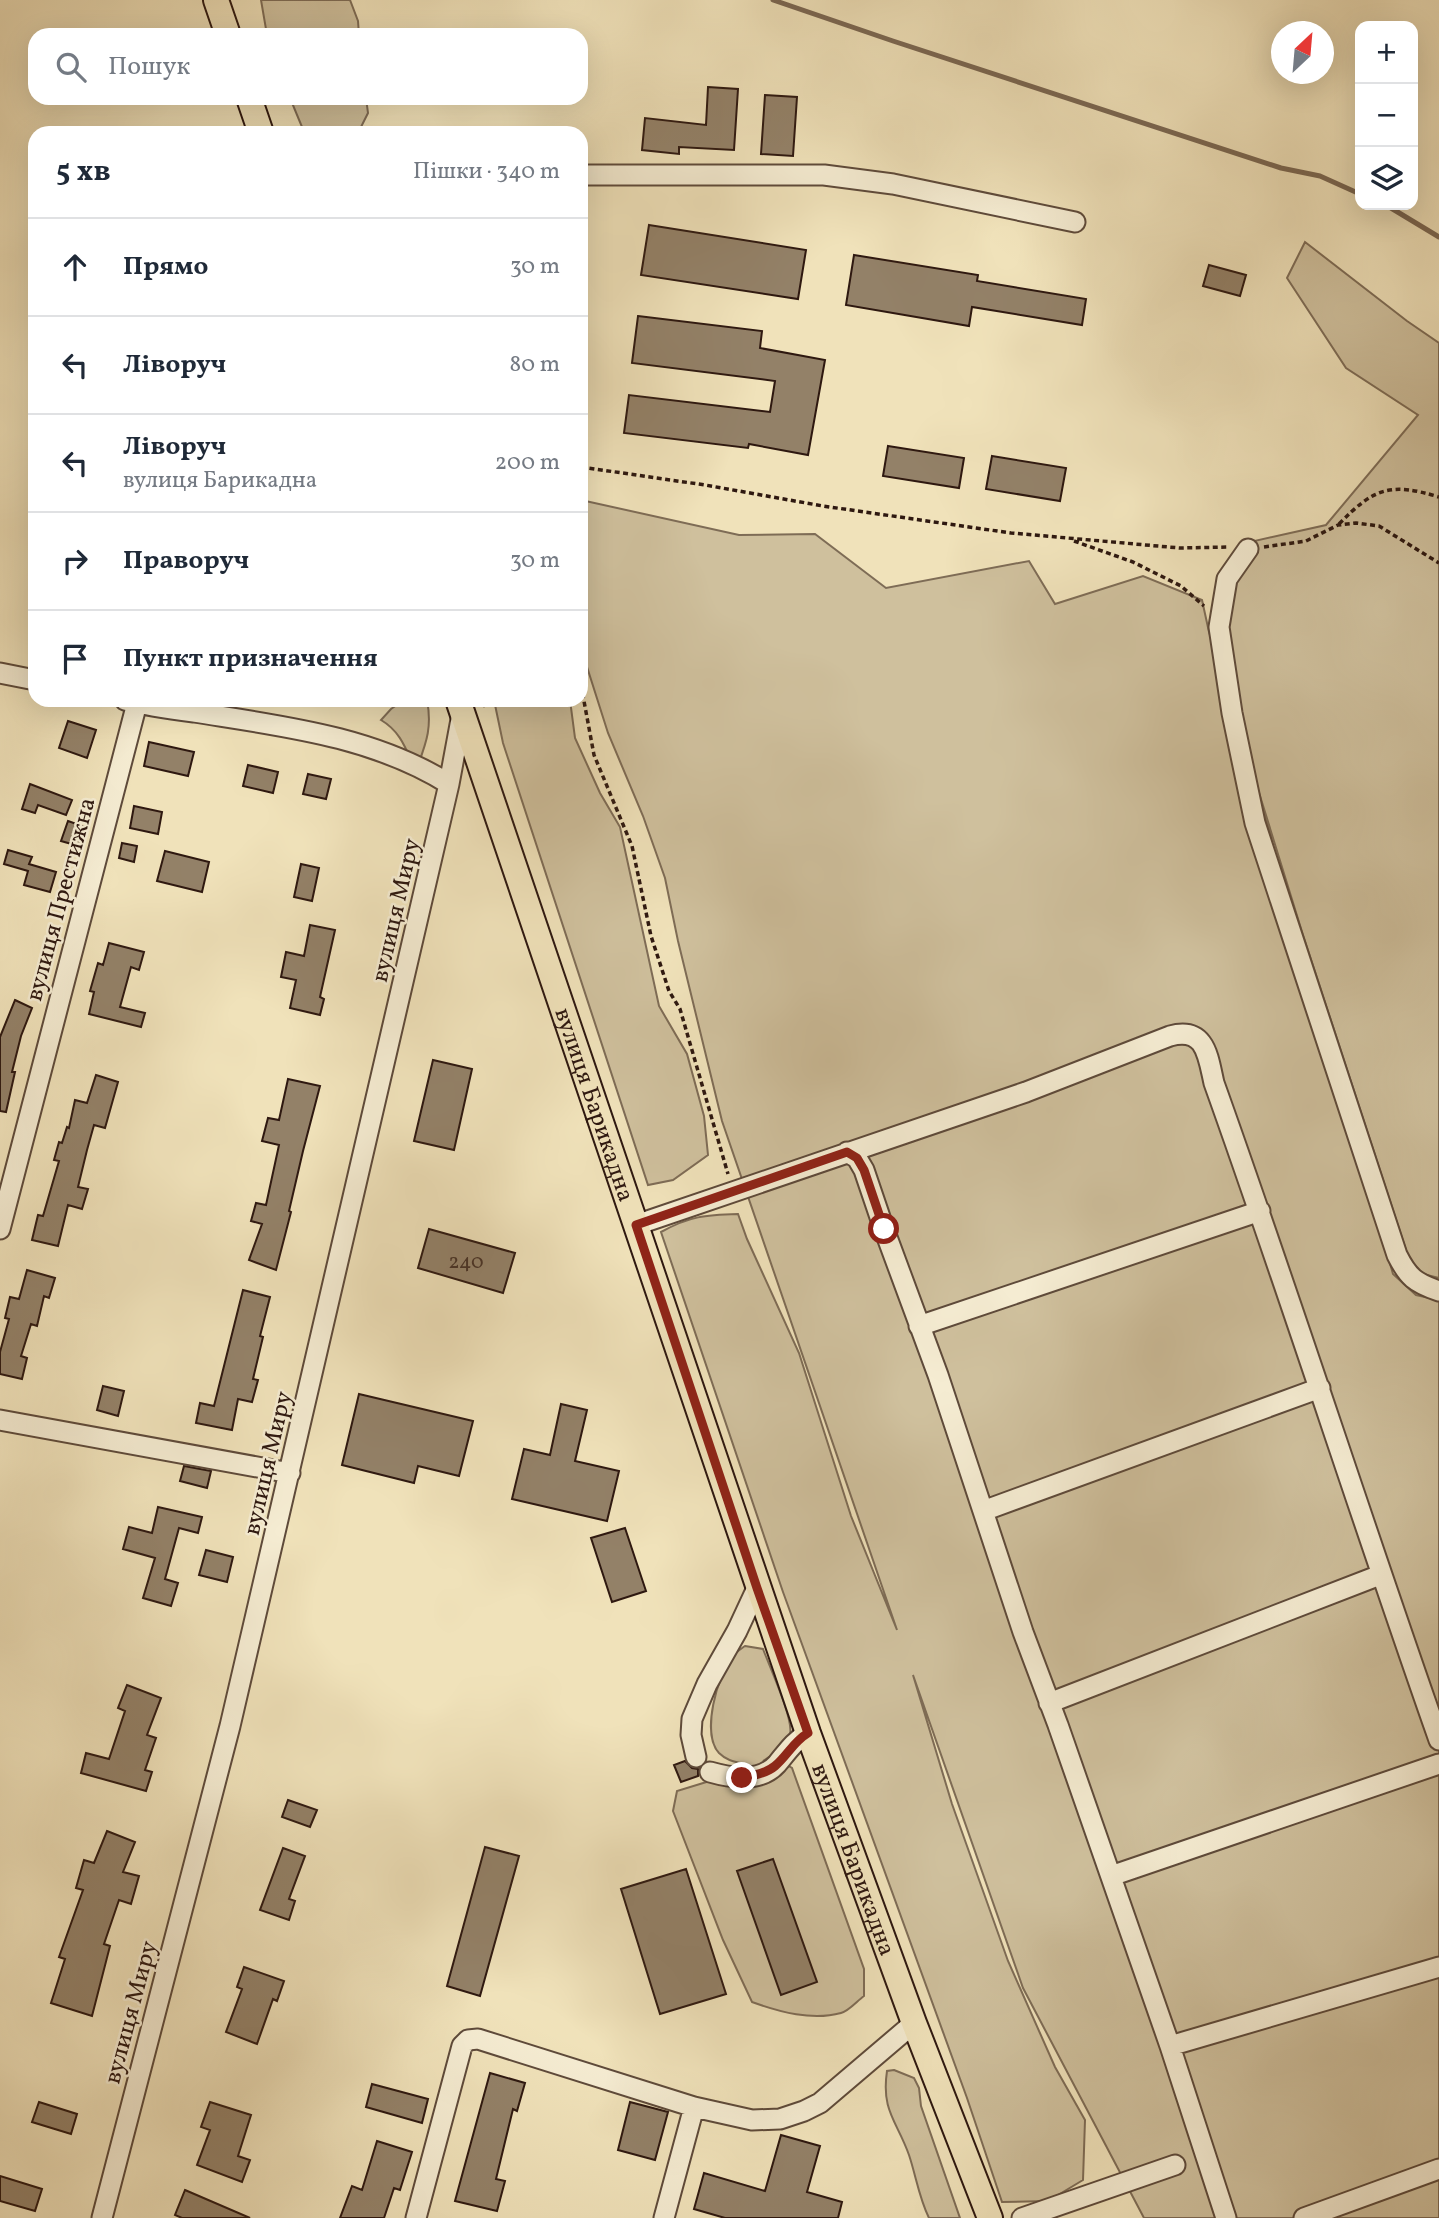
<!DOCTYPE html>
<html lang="uk">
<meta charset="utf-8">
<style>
:root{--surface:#fff;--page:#f2f2f3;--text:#1f2937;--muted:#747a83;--line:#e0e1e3}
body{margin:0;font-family:Vollkorn,serif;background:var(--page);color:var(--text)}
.controls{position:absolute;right:21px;top:21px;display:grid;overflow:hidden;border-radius:14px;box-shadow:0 7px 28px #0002}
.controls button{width:63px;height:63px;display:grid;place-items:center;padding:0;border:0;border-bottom:2px solid var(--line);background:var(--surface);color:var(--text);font:35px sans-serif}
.compass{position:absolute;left:1271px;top:21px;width:63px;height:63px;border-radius:50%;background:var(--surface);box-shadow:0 7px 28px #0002;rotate:26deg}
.stop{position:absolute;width:21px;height:21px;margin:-16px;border:5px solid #8f2418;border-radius:50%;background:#fff}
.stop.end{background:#8f2418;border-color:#fff;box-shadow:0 2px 7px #0008}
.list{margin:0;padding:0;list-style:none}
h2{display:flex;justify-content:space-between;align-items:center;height:91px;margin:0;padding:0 28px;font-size:30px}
h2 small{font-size:23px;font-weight:400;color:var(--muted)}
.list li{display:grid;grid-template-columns:46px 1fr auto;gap:21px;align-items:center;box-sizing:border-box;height:98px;padding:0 28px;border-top:2px solid var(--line)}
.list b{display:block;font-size:26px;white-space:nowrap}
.list p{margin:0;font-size:23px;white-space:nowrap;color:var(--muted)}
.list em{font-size:23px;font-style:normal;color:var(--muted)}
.icon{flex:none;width:38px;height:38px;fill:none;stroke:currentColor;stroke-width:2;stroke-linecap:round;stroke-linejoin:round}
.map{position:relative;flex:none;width:1439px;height:2218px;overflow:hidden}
.search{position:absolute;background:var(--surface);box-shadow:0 7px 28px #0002;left:28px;top:28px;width:560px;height:77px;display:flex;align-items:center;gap:18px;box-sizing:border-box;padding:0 24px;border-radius:21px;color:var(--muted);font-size:26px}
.panel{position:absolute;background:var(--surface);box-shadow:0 7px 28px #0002;left:28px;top:126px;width:560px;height:581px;border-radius:21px}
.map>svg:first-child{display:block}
</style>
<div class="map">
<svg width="1439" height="2218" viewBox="0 0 1439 2218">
<rect width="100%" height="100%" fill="#f0e2ba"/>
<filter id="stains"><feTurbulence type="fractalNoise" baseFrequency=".00286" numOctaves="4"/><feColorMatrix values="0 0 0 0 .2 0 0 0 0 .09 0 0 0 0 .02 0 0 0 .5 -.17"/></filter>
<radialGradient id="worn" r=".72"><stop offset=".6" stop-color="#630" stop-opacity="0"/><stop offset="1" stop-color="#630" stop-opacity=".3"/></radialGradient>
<path fill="#cfc09d" stroke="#7e6c56" stroke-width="2" d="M 261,0 L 350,0 L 358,21 L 359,35 L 267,35 Z
M 290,98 L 366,98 L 368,113 L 358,133 L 313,133 L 302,127 Z
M 1305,242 L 1407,321 L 1439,343 L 1439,1278 L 1423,1274 L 1409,1259 L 1303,935 L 1256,783 L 1295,928 L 1393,1274 L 1416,1295 L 1439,1300 L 1439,2218 L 1144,2218 L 1023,1988 L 913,1675 L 952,1804 L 1008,1961 L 1055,2067 L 1085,2120 L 1083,2180 L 1048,2201 L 1002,2202 L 967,2098 L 783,1592 L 661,1232 C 690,1216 705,1215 738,1214 L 747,1239 L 799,1353 L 851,1516 L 897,1630 L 722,1121 L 678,941 L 665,878 L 643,816 L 608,733 L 581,648 L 581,500 L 739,535 L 815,534 L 886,588 L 1029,561 L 1055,604 L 1143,576 L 1202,600 L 1209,632 L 1245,742 L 1214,630 L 1241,544 L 1326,525 L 1418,415 L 1346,368 L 1287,278 Z
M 404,700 L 427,700 C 432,726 427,741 418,765 L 412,762 C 404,744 398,730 381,720 L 391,709 Z
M 494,700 L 570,700 L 575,738 L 600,793 L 620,827 L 659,1006 L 687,1054 L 704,1116 L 708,1155 L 673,1180 L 648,1185 L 503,743 Z
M 745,1646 L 763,1649 C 769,1665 794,1720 790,1734 C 785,1747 774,1754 763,1761 L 778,1760 L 792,1768 L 864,1969 L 864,1996 C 857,2001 849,2011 841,2013 C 812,2021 780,2012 752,2002 L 723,1940 L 673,1811 L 677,1791 L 713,1780 L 748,1765 C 738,1762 728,1762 719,1753 C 701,1734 717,1675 733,1656 C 736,1652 741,1649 745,1646 Z
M 894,2070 L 914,2078 L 919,2088 L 921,2106 L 960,2218 L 929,2218 C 919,2198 916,2176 909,2155 C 897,2121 881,2111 887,2071 Z"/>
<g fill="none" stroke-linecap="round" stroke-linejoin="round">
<path stroke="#7b6853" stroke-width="5" d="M 773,0 L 893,41 L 1281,168 L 1320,176 L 1360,194
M 1386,205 L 1439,237"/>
</g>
<path fill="#938168" stroke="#2e1810" stroke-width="2" d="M 708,87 L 738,89 L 734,150 L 679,147 L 679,154 L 642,150 L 645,118 L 706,125 Z
M 765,95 L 797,97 L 793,156 L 761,154 Z
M 649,225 L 806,250 L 798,299 L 641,275 Z
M 854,255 L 978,275 L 977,281 L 1086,299 L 1082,325 L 972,307 L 969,326 L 846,305 Z
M 1209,265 L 1246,275 L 1240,296 L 1203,286 Z
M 638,316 L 762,331 L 760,348 L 825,360 L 808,455 L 749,444 L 748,448 L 624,433 L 629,395 L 770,412 L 775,381 L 632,363 Z
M 888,446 L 964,458 L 959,488 L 883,476 Z
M 992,456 L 1066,468 L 1060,501 L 986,489 Z
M 68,721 L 96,730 L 87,758 L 59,748 Z
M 149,742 L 194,752 L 188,776 L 144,766 Z
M 248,765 L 278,772 L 273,793 L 243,786 Z
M 308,774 L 331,779 L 326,799 L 303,794 Z
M 30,784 L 72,800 L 66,815 L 38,805 L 35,813 L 22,809 Z
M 134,806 L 162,812 L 158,834 L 130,828 Z
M 68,821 L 88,828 L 82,847 L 61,841 Z
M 122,843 L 137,846 L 134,862 L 119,858 Z
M 8,850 L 32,857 L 29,864 L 56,872 L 50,892 L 24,885 L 28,871 L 4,864 Z
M 165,851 L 209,862 L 202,892 L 157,881 Z
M 301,864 L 319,868 L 312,901 L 294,897 Z
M 310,925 L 335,930 L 320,997 L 324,999 L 320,1015 L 290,1008 L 296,980 L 281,977 L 286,952 L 304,956 Z
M 109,943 L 144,952 L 139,970 L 131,967 L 120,1007 L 145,1013 L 141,1027 L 89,1014 L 94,992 L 90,991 L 98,963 L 103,965 Z
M 15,1000 L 32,1008 L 21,1036 L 12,1072 L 15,1072 L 6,1112 L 0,1111 L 0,1037 Z
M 433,1060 L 472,1069 L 454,1150 L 414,1141 Z
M 96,1075 L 118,1082 L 105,1128 L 94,1125 L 87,1150 L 78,1187 L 88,1189 L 82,1209 L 68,1205 L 58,1246 L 32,1240 L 38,1215 L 43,1216 L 59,1161 L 54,1160 L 59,1142 L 62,1143 L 67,1127 L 69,1128 L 75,1100 L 87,1103 Z
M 288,1079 L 320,1086 L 303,1151 L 289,1211 L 291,1212 L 276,1270 L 249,1260 L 262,1224 L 251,1221 L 256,1203 L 266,1205 L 279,1145 L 262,1141 L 268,1118 L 279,1120 Z
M 429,1229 L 515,1253 L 503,1293 L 418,1268 Z
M 27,1270 L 55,1278 L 49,1298 L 44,1296 L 37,1326 L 31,1324 L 21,1356 L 27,1358 L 22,1379 L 0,1374 L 0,1352 L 9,1319 L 5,1318 L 10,1297 L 19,1299 Z
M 243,1290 L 270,1297 L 260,1336 L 263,1337 L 253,1379 L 258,1380 L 252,1402 L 238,1399 L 232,1430 L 196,1423 L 200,1403 L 214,1406 Z
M 103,1386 L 124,1391 L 118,1416 L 97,1410 Z
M 359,1394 L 473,1421 L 459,1476 L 418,1466 L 414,1483 L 342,1465 Z
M 561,1404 L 587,1410 L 575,1461 L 619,1471 L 607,1521 L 512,1499 L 524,1449 L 550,1455 Z
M 184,1466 L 211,1471 L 207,1488 L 180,1481 Z
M 158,1507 L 202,1517 L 198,1533 L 179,1528 L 165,1579 L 178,1583 L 171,1606 L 143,1598 L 155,1558 L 123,1549 L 129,1527 L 152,1533 Z
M 625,1528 L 646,1591 L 612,1602 L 591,1538 Z
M 206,1550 L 233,1557 L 227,1582 L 199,1575 Z
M 127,1685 L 161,1698 L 147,1735 L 156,1738 L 145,1770 L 152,1772 L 146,1791 L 81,1773 L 86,1753 L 109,1759 L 125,1711 L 118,1708 Z
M 685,1761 L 692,1768 L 698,1769 L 698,1776 L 681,1782 L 674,1765 Z
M 288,1800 L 317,1810 L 310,1827 L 282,1817 Z
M 107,1831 L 135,1842 L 123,1872 L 139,1876 L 131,1904 L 119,1900 L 104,1944 L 110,1946 L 92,2016 L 51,2003 L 65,1959 L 59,1957 L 83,1890 L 76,1888 L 84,1860 L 94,1863 Z
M 485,1847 L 519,1856 L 480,1996 L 447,1986 Z
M 283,1848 L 305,1856 L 289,1899 L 295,1901 L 289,1920 L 260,1910 Z
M 773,1859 L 817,1982 L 781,1995 L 737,1871 Z
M 686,1869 L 726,1994 L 660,2014 L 621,1889 Z
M 244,1967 L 284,1981 L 277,2001 L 273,1999 L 257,2044 L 226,2032 L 242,1989 L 237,1987 Z
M 490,2073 L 525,2083 L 517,2111 L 513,2109 L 496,2179 L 505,2181 L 497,2211 L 455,2201 Z
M 372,2084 L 428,2099 L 422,2123 L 366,2107 Z
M 39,2102 L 77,2114 L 71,2134 L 32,2122 Z
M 210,2102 L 251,2115 L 238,2156 L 250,2160 L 242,2182 L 197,2165 L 210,2130 L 201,2127 Z
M 630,2102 L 668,2112 L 655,2160 L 618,2150 Z
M 781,2135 L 820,2146 L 807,2192 L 842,2202 L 838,2218 L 725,2218 L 694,2209 L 704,2173 L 765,2191 Z
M 377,2141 L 412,2152 L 400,2190 L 394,2188 L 384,2218 L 340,2218 L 352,2186 L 362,2190 Z
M 0,2176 L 42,2189 L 35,2211 L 0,2201 Z
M 185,2190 L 250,2218 L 182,2218 L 175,2215 Z"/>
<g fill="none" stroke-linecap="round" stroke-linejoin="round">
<defs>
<path id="minor" d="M 581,175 L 824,175 L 893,184 L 1075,222
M 1248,549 L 1227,579 L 1219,627 L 1232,713 L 1255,823 L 1397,1255 C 1408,1277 1415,1283 1439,1291
M 0,673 L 35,680
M 125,700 C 148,706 171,709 194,712 C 281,726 373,736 449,784
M 847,1152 L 857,1158 L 864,1170 L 884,1229 L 938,1375 L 1023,1632 L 1058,1725 L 1170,2046 L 1226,2218
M 636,1225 L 1026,1092 L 1170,1036 C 1206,1026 1208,1057 1214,1083 C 1292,1301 1362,1522 1439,1740
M 0,1229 L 137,703
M 919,1326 L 1260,1211
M 0,1420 L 290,1473
M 983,1511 L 1320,1388
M 1049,1703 L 1380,1575
M 696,1757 L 691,1735 L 692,1719 L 707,1684 L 737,1631 L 757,1588
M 710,1772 C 731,1778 760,1783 777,1764 C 787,1752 794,1741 808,1733
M 1111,1876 L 1439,1764
M 1170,2046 L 1439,1967
M 102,2218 L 230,1726 L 449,784 L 462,714
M 416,2218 L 462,2046 L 468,2040 L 478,2039 L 694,2107 L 752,2120 L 780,2119 L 804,2111 L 820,2103 L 914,2023
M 664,2218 L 694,2107
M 1022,2218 L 1175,2165
M 1304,2218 L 1439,2169"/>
<g id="major">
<path d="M 216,0 L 228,35"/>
<path d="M 249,98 L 261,133"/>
<path id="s1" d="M 458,700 L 808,1733 L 914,2023 L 990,2218"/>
</g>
</defs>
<use href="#minor" stroke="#5e4a3a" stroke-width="23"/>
<use href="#major" stroke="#2e1810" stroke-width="28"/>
<path stroke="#2e1810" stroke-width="3.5" stroke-dasharray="5 3.5" stroke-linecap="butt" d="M 581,467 L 705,485 L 823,506 L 1011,533 L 1180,548 L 1228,547
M 1339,524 C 1374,488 1390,482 1439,497
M 1074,541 L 1133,562 L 1181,586 L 1204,606
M 1264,547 L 1306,541 L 1338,525 L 1356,523 L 1379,526 L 1439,563
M 581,685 L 594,755 L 632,846 L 651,936 L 669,991 L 680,1009 L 728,1174
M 483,706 L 497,700"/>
<use href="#minor" stroke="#f5ecd2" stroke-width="19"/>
<use href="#major" stroke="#f0e2ba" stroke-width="24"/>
</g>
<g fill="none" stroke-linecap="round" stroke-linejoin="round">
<path stroke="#8f2418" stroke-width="9" d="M 742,1778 C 753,1776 767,1773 775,1766 C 788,1755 793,1742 808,1733 L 757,1588 L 636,1225 L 847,1152 L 857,1158 L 864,1170 L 884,1229"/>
</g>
<g text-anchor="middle" stroke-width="5" stroke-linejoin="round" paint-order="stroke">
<g font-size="21" fill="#473226">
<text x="466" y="1268">240</text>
</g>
<g font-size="24" fill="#2e1810" stroke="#f5ecd2">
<text transform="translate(60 899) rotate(-75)" y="8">вулиця Престижна</text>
<text transform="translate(395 910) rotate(-77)" y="8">вулиця Миру</text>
<text dy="8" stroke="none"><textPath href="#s1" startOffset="427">вулиця Барикадна</textPath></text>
<text transform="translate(267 1463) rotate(-77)" y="8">вулиця Миру</text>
<text dy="8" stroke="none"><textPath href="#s1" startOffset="1225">вулиця Барикадна</textPath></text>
<text transform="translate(130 2012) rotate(-75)" y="8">вулиця Миру</text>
</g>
</g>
<rect width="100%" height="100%" filter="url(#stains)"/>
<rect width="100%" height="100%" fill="url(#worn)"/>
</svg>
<div class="controls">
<button>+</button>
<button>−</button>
<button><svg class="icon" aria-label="layers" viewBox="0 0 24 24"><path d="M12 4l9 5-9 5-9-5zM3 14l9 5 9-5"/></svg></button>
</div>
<svg class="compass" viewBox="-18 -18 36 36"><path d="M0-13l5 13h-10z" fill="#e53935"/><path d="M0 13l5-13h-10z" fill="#747a83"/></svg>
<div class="stop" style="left:884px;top:1229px"></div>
<div class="stop end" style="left:742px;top:1778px"></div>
<div class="search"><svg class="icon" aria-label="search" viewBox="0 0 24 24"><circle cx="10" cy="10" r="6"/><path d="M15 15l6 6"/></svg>Пошук</div>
<section class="panel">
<h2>5 хв<small>Пішки · 340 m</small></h2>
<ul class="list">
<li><svg class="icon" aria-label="ahead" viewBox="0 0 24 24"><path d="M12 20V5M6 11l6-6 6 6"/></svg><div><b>Прямо</b></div><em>30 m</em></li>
<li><svg class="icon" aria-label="left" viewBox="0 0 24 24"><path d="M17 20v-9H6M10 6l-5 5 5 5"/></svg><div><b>Ліворуч</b></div><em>80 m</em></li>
<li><svg class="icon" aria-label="left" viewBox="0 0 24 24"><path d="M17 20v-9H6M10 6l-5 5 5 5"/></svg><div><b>Ліворуч</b><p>вулиця Барикадна</p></div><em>200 m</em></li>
<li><svg class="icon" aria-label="right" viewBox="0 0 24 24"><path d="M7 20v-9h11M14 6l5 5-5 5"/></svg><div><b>Праворуч</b></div><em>30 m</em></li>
<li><svg class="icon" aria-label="arrive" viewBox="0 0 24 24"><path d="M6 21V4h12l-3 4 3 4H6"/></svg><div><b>Пункт призначення</b></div></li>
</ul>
</section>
</div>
